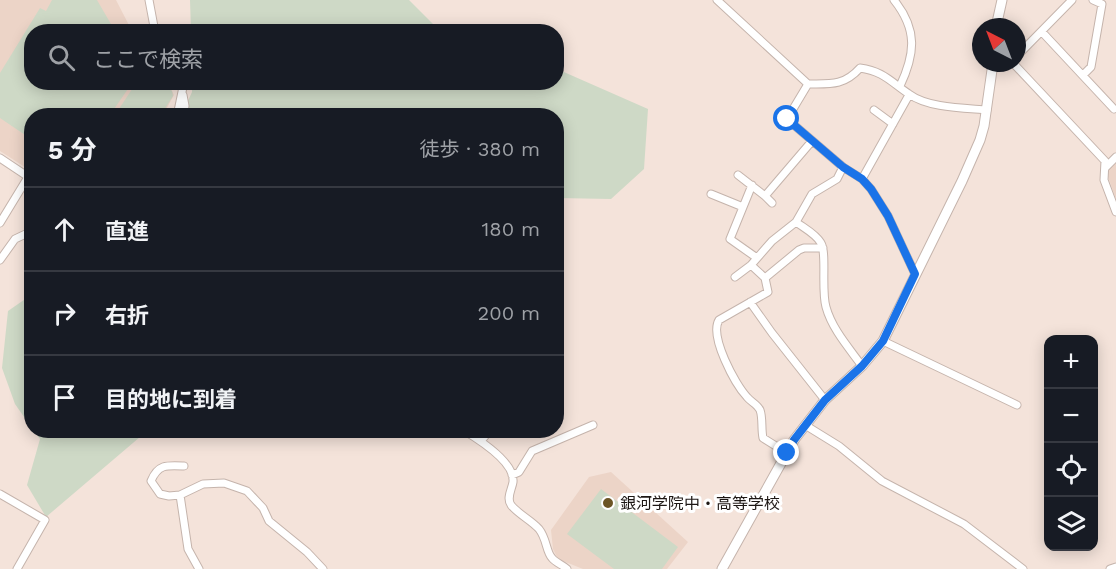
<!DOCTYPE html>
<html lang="ja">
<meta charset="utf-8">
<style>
:root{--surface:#171b24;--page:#242831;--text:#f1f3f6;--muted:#9ea1a6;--line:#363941}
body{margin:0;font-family:"Work Sans","Noto Sans JP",sans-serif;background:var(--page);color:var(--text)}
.controls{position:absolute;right:18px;bottom:18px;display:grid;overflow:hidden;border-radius:12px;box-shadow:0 3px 15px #0003}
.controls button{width:54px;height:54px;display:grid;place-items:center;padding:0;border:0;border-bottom:2px solid var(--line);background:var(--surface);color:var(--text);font:30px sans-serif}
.compass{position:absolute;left:972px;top:18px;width:54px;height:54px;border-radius:50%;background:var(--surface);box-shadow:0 3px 15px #0003;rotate:318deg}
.stop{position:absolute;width:18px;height:18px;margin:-14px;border:4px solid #1a73e8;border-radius:50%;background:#fff}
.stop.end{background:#1a73e8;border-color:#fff;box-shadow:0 2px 6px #0008}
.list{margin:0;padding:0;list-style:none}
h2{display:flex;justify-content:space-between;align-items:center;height:78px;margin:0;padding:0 24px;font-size:26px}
h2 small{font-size:20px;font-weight:400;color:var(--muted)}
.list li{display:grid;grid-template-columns:39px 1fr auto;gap:18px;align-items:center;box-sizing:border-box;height:84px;padding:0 24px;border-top:2px solid var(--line)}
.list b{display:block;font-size:22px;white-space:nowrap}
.list em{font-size:20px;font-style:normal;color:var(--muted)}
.icon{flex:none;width:33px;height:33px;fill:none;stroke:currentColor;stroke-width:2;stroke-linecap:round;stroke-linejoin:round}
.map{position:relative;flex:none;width:1116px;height:569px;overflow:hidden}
.search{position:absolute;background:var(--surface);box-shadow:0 3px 15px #0003;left:24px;top:24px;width:540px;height:66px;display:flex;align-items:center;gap:15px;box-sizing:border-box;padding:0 21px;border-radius:24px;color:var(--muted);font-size:22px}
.panel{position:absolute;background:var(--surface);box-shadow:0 3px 15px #0003;left:24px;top:108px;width:540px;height:330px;border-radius:24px}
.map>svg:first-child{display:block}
</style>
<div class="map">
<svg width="1116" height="569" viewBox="0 0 1116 569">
<rect width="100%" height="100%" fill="#f4e3da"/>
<path fill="#ecd4c7" d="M 0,0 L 116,0 L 132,31 L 32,32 L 32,82 L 168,83 L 174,95 L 163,115 L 32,116 L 31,171 L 0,151 Z
M 1116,161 L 1116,199 L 1107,174 L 1107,170 Z
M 611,472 L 688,542 L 667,569 L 583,569 L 558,559 L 553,549 L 551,530 L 589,477 Z"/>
<path fill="#ced9c6" d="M 52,0 L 97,0 L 115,31 L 32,32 L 32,82 L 132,83 L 110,115 L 32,116 L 31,139 L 0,118 L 0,73 L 40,8 L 46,11 Z
M 190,0 L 409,0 L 440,31 L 191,31 Z
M 557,69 L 648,109 L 644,169 L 611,199 L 557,198 L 556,116 L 181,116 L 192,92 L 192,83 L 556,82 Z
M 136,83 L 162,83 L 172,91 L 173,96 L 161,115 L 115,115 Z
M 31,295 L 31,427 L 15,404 L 2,368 L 8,311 Z
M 34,431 L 147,431 L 46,517 L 27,485 L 40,439 Z
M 601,489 L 678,547 L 662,569 L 614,569 L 567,534 Z"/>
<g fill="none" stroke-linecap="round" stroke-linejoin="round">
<defs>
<path id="street" d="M 149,0 L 155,32
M 717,0 L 808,84 C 830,84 844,86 860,68 C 883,71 891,82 909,94 C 928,108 964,108 987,110
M 894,0 C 918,30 915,54 900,86
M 1042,32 L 1114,109
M 1017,56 L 1072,0
M 1013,63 L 1105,161 L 1104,180 L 1116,212
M 1083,75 L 1091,67 L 1102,4 L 1093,0
M 808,84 L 787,119 L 843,167 L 862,179 L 871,189 L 888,216 L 915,274
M 183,95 L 185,106 L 183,116
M 874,110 L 893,124
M 177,116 L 183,87 L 181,82
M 0,158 L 30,178
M 843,167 L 837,179 L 812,194 L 796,222 C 804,228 816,234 821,243 C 827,253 821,290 826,307 C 832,329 849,348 862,366
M 1105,168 L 1116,157
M 738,175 L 765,196 L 772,203
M 862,179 L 909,95
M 752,185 L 730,239 L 757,258
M 711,194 L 743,207
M 765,196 L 812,141
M 0,223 L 28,177
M 0,260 L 15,239 L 32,231
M 751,265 L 765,278
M 735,277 L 751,265 L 772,241 L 796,222
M 750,302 L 772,333 L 825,400
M 883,341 L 1017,405
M 805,425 L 839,446 L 882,481 L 964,524 L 1023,569
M 463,430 C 478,439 515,462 513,482 C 512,489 506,498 511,505 C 518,514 531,520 539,529 C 547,539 546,552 552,558 C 556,563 563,565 567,569
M 481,441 L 490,430
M 787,453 L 763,438 C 761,429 763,418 760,410 C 757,404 751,402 747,397 C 735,384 709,336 719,320 L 768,292 L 765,278 L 799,250 L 804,248 L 823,248
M 184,466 C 167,465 158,464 151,481 L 160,494 L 169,496 L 180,495 L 203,484 L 224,483 L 247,491 L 263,508 L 269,521 L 307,552 L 323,569
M 512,475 L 519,472 L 532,451 L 593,425
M 0,494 L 45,520 L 17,569
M 180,495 L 188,549 L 199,569
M 1110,569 L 1116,567"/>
<path id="secondary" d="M 996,27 L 1002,0
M 722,569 L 794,440 L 825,400 L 862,366 L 883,341 L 962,181 L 980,140 L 984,126 L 993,63"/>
</defs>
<use href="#street" stroke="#c5b4ac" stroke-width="9"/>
<use href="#secondary" stroke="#c5b4ac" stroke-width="11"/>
<use href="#street" stroke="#fff" stroke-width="7"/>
<use href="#secondary" stroke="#fff" stroke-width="9"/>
</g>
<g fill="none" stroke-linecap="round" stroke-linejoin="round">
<path stroke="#1a73e8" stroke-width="8" d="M 787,119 L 843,167 L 862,179 L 871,189 L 888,216 L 915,274 L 883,341 L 862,366 L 825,400 L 794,440 L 787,453"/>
</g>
<circle fill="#6c5525" stroke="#fff" stroke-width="2" cx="608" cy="503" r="6"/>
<g text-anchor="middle" stroke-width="6" stroke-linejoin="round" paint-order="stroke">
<g font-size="16" fill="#1d1714" stroke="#fff" text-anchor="start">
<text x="620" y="509">銀河学院中・高等学校</text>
</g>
</g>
</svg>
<div class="controls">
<button>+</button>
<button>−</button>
<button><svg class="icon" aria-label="locate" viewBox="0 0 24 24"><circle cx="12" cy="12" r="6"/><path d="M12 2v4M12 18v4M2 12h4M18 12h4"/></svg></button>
<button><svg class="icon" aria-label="layers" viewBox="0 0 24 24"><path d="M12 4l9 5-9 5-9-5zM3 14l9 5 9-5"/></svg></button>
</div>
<svg class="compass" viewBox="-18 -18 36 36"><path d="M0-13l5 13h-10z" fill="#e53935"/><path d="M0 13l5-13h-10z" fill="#9ea1a6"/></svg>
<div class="stop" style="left:787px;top:119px"></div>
<div class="stop end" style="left:787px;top:453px"></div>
<div class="search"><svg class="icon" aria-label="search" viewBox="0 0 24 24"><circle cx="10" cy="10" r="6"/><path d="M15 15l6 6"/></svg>ここで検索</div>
<section class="panel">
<h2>5 分<small>徒歩 · 380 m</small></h2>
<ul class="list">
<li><svg class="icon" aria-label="ahead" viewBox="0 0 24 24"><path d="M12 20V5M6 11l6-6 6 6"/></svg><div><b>直進</b></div><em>180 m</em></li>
<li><svg class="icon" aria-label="right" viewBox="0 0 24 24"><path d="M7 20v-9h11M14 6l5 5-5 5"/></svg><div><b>右折</b></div><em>200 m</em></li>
<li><svg class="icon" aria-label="arrive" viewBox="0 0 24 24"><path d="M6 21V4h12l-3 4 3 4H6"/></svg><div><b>目的地に到着</b></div></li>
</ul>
</section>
</div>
